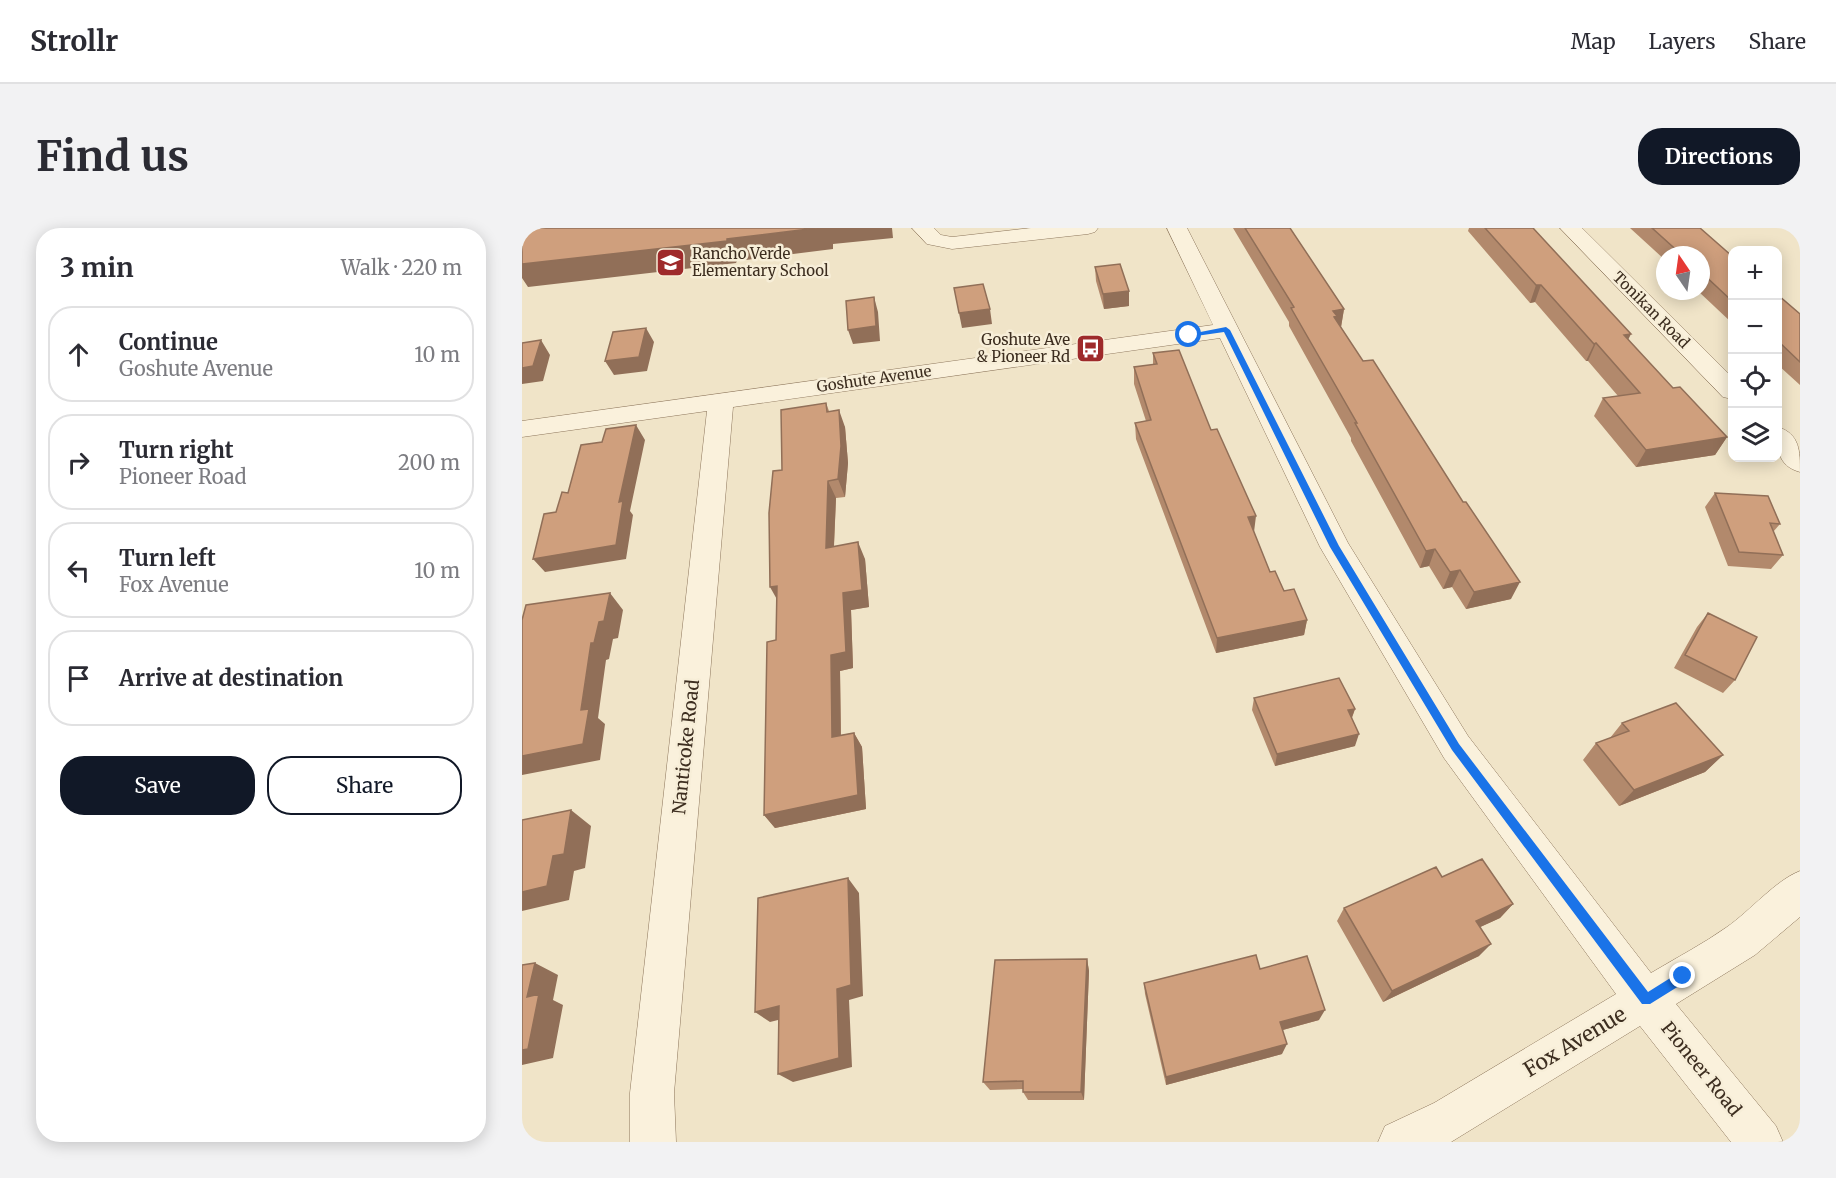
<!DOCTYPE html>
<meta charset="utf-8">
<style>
:root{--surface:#fff;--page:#f2f2f3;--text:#2b2b33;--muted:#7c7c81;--line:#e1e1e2;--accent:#111827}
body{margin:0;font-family:Merriweather,serif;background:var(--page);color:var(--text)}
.controls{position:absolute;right:18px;top:18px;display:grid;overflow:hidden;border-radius:12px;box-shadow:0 3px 15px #0003}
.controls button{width:54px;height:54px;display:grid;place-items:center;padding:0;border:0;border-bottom:2px solid var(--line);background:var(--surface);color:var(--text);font:30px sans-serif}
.compass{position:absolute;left:1134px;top:18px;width:54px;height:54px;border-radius:50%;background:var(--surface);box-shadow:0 3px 15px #0003;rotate:347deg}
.stop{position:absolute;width:18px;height:18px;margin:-14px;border:4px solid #1a73e8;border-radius:50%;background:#fff}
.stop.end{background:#1a73e8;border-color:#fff;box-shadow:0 2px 6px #0008}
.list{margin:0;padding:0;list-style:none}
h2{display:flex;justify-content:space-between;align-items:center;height:78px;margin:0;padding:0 24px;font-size:26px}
h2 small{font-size:20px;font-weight:400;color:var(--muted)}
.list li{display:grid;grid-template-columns:39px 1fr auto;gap:18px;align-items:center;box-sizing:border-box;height:96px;margin:0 12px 12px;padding:0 12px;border:2px solid var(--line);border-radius:24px}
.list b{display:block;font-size:22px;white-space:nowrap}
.list p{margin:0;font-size:20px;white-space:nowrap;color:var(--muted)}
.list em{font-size:20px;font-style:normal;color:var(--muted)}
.actions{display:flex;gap:12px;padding:18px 24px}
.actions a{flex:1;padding:14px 0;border:2px solid var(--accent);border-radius:24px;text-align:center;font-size:21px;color:var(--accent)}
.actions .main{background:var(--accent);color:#fff}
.icon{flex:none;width:33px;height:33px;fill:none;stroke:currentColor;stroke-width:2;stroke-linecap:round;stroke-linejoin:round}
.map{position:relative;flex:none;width:1278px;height:914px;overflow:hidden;border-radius:24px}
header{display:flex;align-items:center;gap:36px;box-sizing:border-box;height:84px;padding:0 30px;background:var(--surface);border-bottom:2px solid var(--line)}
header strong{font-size:28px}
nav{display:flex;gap:33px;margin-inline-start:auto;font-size:21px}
.intro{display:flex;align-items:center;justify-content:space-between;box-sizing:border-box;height:144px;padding:0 36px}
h1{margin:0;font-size:42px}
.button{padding:15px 27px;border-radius:24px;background:var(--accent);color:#fff;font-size:21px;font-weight:700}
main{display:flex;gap:36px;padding:0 36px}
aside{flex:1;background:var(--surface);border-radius:24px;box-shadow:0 3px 15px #0003}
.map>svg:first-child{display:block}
</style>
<header>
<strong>Strollr</strong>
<nav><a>Map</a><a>Layers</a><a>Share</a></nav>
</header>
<div class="intro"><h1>Find us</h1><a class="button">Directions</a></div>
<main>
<aside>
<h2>3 min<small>Walk · 220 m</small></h2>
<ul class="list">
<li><svg class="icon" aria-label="ahead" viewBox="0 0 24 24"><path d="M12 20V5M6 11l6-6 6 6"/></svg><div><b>Continue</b><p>Goshute Avenue</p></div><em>10 m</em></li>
<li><svg class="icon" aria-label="right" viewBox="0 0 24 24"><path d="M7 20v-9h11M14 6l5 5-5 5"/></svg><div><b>Turn right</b><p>Pioneer Road</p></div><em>200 m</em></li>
<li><svg class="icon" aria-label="left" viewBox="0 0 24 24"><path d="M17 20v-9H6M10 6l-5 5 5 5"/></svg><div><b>Turn left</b><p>Fox Avenue</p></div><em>10 m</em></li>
<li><svg class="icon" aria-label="arrive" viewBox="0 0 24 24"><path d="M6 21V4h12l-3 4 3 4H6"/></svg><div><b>Arrive at destination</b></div></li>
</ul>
<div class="actions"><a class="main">Save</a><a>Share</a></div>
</aside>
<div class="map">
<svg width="1278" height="914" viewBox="0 0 1278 914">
<rect width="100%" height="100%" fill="#f0e4c8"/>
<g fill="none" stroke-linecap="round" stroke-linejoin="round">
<defs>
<path id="minor" d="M 390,0 L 412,0 L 419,7 L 430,9 L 509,0 L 576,0 L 573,4 L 566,6 L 430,21 L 405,16 Z
M 645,0 L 665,0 L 826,315 L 946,508 L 1129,745 C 1154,730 1181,716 1205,699 C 1228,683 1254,652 1278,643 L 1278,689 L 1233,727 L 1154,776 L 1254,898 L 1261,914 L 1209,914 L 1118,798 L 929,914 L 856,914 L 863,898 L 912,875 L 1094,766 L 922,530 L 798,319 L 698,110 L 211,179 L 152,865 L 154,914 L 108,914 L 108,865 L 185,183 L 0,209 L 0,193 L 691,97 Z
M 1038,0 L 1060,0 L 1210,149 L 1210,171 L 1201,169 Z
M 1256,199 C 1278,206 1278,223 1278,244 C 1255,238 1254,219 1256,199 Z"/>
</defs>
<use href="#minor" stroke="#8d765c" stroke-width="1"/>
<use href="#minor" fill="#faf1dc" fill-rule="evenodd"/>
</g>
<path fill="#b2896c" d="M 711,0 L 768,0 L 822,81 L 819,99 L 989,371 L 944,381 L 930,359 L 921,361 L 907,338 L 898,340 L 829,213 L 829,210 L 767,98 L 767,94 Z
M 947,0 L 1011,0 L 1106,112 L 1151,160 L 1205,209 L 1193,227 L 1114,239 L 1072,188 L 1081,170 L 1096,168 L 1066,133 L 1064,133 L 1013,74 L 1008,75 L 946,3 Z
M 1108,0 L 1178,0 L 1210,28 L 1210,95 L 1176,63 L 1179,63 L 1179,27 L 1143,27 L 1143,32 Z
M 573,39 L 607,63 L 607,78 L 582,81 L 574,53 Z
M 1256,67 L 1278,86 L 1278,157 L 1256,137 Z
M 631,125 L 689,202 L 748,344 L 785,392 L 782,407 L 694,425 L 614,211 L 613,195 L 624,193 L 612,156 L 612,139 L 631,137 Z
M 304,175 L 307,183 L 323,199 L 326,235 L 323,269 L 314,270 L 312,319 L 343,331 L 347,379 L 329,382 L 331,440 L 318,443 L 319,507 L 332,505 L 340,519 L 344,581 L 253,600 L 242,587 L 254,412 L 255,371 L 260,242 Z
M 1193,265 L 1258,296 L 1251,304 L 1261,327 L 1249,341 L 1206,338 L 1183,279 Z
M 1186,385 L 1213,452 L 1201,465 L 1152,440 L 1175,399 Z
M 732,470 L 833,481 L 830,490 L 833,518 L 753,538 L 730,482 Z
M 1100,495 L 1201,527 L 1183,544 L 1097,578 L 1061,532 L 1074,515 L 1088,510 Z
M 920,649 L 991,676 L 978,690 L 958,699 L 957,728 L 861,774 L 815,693 L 822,680 Z
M 565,731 L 567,743 L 562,872 L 506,872 L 501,864 L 501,861 L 468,862 L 461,854 Z
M 622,755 L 797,792 L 761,802 L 760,826 L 644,857 L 623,766 Z"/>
<path fill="#916f58" d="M 295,0 L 370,0 L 371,10 L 311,16 L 311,21 L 215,33 L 214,35 L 6,59 L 0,50 L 0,36 Z
M 1014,57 L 1019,57 L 1013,74 L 1008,75 Z
M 607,63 L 607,78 L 582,81 L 581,66 Z
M 352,69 L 356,84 L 358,113 L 331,116 L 326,102 Z
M 468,81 L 470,96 L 440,100 L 437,85 Z
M 822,81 L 819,99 L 810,101 L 811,83 Z
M 124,100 L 132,114 L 125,143 L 92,147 L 83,133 Z
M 1109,106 L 1100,124 L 1102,107 Z
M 19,112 L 28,127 L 21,153 L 0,156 L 0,140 Z
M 1074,115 L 1066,133 L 1064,133 L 1072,116 Z
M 317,182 L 323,199 L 326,235 L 323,269 L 316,251 Z
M 114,197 L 123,212 L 108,283 L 111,287 L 104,331 L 23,344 L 11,331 L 97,274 Z
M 1205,209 L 1193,227 L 1114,239 L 1124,222 Z
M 306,253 L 314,270 L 311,337 L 304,320 Z
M 734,288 L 732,304 L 726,289 Z
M 336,314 L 343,331 L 347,379 L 329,382 L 331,440 L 318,443 L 319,524 L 310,509 L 309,427 L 321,365 Z
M 913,321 L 907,338 L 898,340 L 904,323 Z
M 938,342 L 930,359 L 921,361 L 928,344 Z
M 998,354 L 989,371 L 944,381 L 952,364 Z
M 255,358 L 257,375 L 248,359 Z
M 88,365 L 101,382 L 96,410 L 91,411 L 87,431 L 84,432 L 76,490 L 83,496 L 78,532 L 0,547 L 0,528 L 59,482 L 69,415 Z
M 785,392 L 782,407 L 694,425 L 695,410 Z
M 833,481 L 828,494 L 826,482 Z
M 332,505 L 340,519 L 344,581 L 253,600 L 242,587 Z
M 837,506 L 833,518 L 753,538 L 755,526 Z
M 1201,527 L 1183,544 L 1097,578 L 1112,562 Z
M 49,582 L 69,598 L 63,640 L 52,643 L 47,672 L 0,683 L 0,664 L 31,628 Z
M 326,650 L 337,665 L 341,768 L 327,772 L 330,839 L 271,854 L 256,846 L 315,761 Z
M 991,676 L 978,690 L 943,706 L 954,693 Z
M 969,716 L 957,728 L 861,774 L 870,763 Z
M 565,731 L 567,743 L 562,872 L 559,864 Z
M 13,735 L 36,747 L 31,772 L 41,777 L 31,830 L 0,837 L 0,822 L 5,769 Z
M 257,778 L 272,788 L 248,794 L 233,784 Z
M 803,782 L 797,792 L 753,804 L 758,794 Z
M 765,816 L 760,826 L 644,857 L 644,849 Z"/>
<path fill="#cf9f7d" stroke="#916f58" stroke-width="1.5" d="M 6,0 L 295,0 L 205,11 L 205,13 L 0,36 L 0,15 Z
M 723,0 L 768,0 L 822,81 L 811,83 L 815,88 L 812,89 L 841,133 L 851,132 L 941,274 L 944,274 L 998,354 L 952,364 L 938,342 L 928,344 L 913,321 L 904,323 L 833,195 L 835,195 L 769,80 L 772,79 Z
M 963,0 L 1011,0 L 1109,106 L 1102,107 L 1151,160 L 1158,159 L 1205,209 L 1124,222 L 1081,170 L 1118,165 L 1074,115 L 1072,116 L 1019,57 L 1014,57 Z
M 1130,0 L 1178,0 L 1210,28 L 1210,73 L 1179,44 L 1179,27 L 1160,27 Z
M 598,36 L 607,63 L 581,66 L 573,39 Z
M 461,56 L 468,81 L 437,85 L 432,60 Z
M 1256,67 L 1278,86 L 1278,134 L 1256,113 Z
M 352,69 L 354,98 L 326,102 L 324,73 Z
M 124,100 L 117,129 L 83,133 L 91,104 Z
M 19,112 L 11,138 L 0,140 L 0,115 Z
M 657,122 L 689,202 L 695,201 L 734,288 L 726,289 L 748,344 L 753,343 L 762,363 L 772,361 L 785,392 L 695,410 L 613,195 L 629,192 L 612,139 L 635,136 L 631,125 Z
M 304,175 L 305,184 L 317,182 L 319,218 L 316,251 L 306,253 L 304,320 L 336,314 L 340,362 L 321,365 L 324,424 L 309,427 L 310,509 L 332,505 L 336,567 L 242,587 L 245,414 L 254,412 L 255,358 L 248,359 L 247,285 L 251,243 L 260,242 L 259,182 Z
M 114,197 L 97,274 L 101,273 L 94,317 L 11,331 L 22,286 L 34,284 L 40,264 L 46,265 L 59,217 L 80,214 L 84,201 Z
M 1193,265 L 1246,268 L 1258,296 L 1248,295 L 1261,327 L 1217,324 Z
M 88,365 L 82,393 L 77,394 L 72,415 L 69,415 L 59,482 L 67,481 L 61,516 L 0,528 L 0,392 L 4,377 Z
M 1186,385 L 1235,409 L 1213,452 L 1163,427 Z
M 817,450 L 833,481 L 826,482 L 837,506 L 755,526 L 732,470 Z
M 1154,475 L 1201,527 L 1112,562 L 1074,515 L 1107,503 L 1100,495 Z
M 49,582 L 42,626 L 31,628 L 25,658 L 0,664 L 0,592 Z
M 960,631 L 991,676 L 954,693 L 969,716 L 870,763 L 822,680 L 914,639 L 920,649 Z
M 326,650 L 329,757 L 315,761 L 317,830 L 256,846 L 257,778 L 233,784 L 236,670 Z
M 734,727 L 738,741 L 785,728 L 803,782 L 758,794 L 765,816 L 644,849 L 622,755 Z
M 565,731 L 559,864 L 501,864 L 501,853 L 461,854 L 473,732 Z
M 13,735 L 5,769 L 17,766 L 6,821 L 0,822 L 0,737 Z"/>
<path fill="#1a73e8" d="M 704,99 L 708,102 L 817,318 L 937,516 L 1126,764 L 1161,742 L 1167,748 L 1165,753 L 1128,776 L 1120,776 L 930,522 L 808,319 L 702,104 L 667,109 L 663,107 Z"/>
<defs>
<symbol id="school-square" viewBox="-11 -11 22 22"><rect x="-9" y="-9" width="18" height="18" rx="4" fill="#9e2a2b" stroke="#f7eed8"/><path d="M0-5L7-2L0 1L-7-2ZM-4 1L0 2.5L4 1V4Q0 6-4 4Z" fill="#fff"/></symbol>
<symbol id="bus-square" viewBox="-11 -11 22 22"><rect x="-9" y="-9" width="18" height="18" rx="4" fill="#9e2a2b" stroke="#f7eed8"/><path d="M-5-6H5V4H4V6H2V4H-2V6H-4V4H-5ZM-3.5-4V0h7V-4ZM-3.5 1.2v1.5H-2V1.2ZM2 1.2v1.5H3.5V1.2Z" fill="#fff"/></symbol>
</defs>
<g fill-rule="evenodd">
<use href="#school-square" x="132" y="18" width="33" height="33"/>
<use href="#bus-square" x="552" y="104" width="33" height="33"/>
</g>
<g text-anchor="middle" stroke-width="5" stroke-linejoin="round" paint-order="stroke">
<g font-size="15" fill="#3d2e20" stroke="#f7eed8" text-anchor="start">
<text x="170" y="31">Rancho Verde<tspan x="170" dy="17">Elementary School</tspan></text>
<text x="548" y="117" text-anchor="end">Goshute Ave<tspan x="548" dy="17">&amp; Pioneer Rd</tspan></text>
</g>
<g font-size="15" fill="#3d2e20" stroke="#f7eed8">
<text transform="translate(1129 82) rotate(45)" y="5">Tonikan Road</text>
<text transform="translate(352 151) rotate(-8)" y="5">Goshute Avenue</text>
</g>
<g font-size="18" fill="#3d2e20" stroke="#f7eed8">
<text transform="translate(164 519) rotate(-84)" y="6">Nanticoke Road</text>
<text transform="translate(1179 841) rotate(51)" y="6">Pioneer Road</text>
</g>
<g font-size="21" fill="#3d2e20" stroke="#f7eed8">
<text transform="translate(1053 814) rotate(-31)" y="7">Fox Avenue</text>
</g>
</g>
</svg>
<div class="controls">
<button>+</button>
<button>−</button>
<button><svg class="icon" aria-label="locate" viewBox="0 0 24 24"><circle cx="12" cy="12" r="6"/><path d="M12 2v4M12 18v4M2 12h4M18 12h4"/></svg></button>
<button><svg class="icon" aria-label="layers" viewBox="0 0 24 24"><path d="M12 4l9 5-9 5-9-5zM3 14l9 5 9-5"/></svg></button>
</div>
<svg class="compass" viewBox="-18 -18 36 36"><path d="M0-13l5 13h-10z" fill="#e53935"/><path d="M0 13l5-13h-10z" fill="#7c7c81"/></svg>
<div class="stop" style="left:667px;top:107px"></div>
<div class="stop end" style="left:1161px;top:748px"></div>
</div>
</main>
